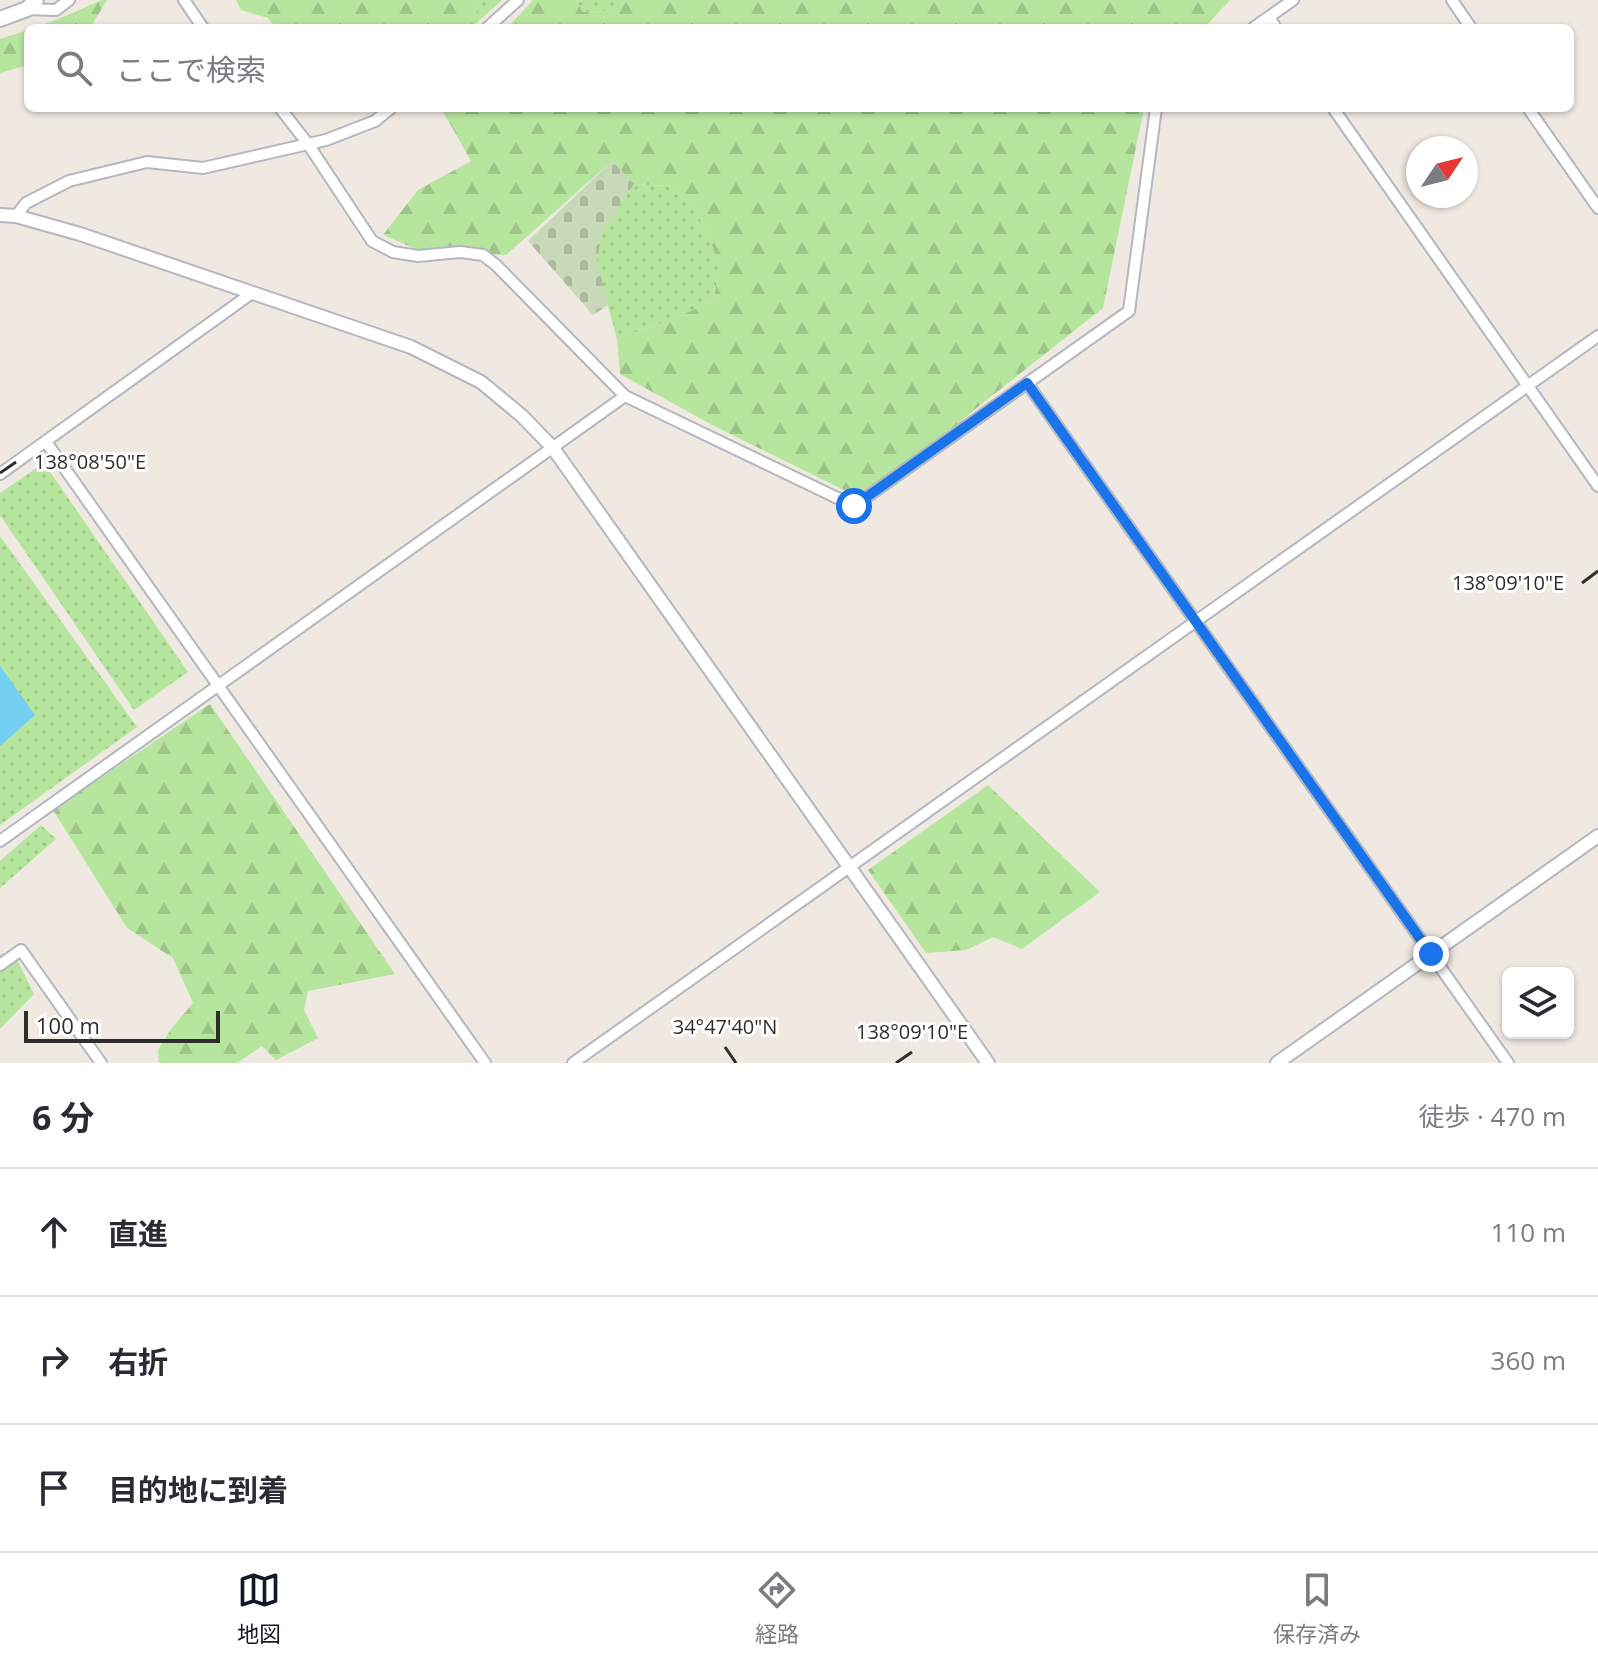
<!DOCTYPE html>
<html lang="ja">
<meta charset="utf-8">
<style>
:root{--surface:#fff;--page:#f2f2f3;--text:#2b2b33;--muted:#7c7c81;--line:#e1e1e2;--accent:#111827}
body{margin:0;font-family:"Open Sans","Noto Sans JP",sans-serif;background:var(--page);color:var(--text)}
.controls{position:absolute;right:24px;bottom:24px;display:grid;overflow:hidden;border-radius:12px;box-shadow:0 2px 6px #0004}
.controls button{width:72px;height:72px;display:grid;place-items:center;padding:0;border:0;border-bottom:2px solid var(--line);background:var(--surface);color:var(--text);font:40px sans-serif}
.compass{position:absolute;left:1406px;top:136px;width:72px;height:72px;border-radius:50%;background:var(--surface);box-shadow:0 2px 6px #0004;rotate:55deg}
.scale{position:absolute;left:24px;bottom:20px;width:196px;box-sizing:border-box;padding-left:8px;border:4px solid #2e2e2e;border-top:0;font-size:22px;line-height:28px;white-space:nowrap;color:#2e2e2e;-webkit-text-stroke:6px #fff;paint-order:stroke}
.stop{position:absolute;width:24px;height:24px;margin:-18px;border:6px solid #1a73e8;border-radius:50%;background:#fff}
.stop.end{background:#1a73e8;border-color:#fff;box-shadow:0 2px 8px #0008}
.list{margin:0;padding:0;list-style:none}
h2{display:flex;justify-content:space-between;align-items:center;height:104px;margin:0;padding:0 32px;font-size:34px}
h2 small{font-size:26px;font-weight:400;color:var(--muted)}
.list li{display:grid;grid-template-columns:52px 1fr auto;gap:24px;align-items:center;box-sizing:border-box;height:128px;padding:0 32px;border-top:2px solid var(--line)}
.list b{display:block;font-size:30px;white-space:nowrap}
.list em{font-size:26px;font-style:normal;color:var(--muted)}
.icon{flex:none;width:44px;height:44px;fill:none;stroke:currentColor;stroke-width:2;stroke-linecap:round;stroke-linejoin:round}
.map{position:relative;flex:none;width:1598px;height:1063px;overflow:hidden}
.search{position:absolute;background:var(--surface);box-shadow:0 2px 6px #0004;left:24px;right:24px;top:24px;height:88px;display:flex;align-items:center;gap:20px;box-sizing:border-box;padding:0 28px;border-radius:12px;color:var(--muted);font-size:30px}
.sheet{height:488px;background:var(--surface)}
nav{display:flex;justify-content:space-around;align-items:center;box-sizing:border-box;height:112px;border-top:2px solid var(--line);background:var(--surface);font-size:22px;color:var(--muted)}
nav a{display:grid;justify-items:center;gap:4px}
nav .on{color:var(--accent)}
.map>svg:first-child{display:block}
</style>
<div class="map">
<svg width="1598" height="1063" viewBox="0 0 1598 1063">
<defs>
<pattern id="grass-dots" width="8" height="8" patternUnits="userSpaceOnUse" patternTransform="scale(2)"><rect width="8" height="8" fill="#b6e59e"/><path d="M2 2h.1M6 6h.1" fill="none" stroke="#9dc588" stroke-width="1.8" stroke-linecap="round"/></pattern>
<pattern id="forest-firs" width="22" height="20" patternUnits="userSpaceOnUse" patternTransform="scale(2)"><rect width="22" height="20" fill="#b6e59e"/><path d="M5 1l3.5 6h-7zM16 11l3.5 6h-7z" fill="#9dc588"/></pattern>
<pattern id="cemetery-stones" width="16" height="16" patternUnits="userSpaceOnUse" patternTransform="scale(2)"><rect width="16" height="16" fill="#c8d9b8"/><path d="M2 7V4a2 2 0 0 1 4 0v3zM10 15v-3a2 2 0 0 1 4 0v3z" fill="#acbb9e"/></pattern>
</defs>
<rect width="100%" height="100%" fill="#efe9e1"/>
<path fill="url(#grass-dots)" d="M 472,0 L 502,0 L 480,20 Z
M 576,0 L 626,0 L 615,11 L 583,12 Z
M 634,184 L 667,186 L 697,212 L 719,261 L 714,300 L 680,316 L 617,339 L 596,263 L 602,232 Z
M 44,463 L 188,672 L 134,710 L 0,515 L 0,493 Z
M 0,536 L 137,727 L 0,825 Z
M 41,825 L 56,839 L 0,888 L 0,861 Z
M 13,952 L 34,994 L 0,1029 L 0,954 Z"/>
<path fill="url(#forest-firs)" d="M 102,0 L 107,0 L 90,28 L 33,28 L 56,20 Z
M 236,0 L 472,0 L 480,20 L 470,28 L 276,28 L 268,18 L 241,10 Z
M 533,0 L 576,0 L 583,12 L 615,11 L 625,0 L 1230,0 L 1204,28 L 507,28 Z
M 28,30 L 28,65 L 0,73 L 0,39 Z
M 441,108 L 1144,108 L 1103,308 L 974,410 L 905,469 L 854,495 L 712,425 L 620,374 L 617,339 L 680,316 L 714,300 L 719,261 L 697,212 L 667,186 L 634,184 L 612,161 L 506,255 L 418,250 L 383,235 L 418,190 L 471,161 Z
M 210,704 L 395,974 L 308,991 L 304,1010 L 318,1038 L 276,1060 L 262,1046 L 237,1063 L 159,1063 L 158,1050 L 171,1029 L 193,1003 L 173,958 L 127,928 L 53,810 Z
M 988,785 L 1100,892 L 1022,949 L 993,937 L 966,950 L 926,953 L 868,870 Z"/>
<path fill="url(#cemetery-stones)" d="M 612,161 L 634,184 L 602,233 L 597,261 L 608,305 L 593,315 L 528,241 Z"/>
<path fill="#75cff0" d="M 0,666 L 35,715 L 0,746 Z"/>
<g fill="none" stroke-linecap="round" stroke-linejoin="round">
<defs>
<path id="minor" d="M 184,0 L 203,28
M 1452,0 L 1471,28
M 27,9 L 56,10 L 69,0
M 1269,17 L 1276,28
M 487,28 L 518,0
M 1253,28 L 1293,0
M 1333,108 L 1598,486
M 1528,108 L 1598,208
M 16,216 L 26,203 L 69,181 L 147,162 L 203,168 L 326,140 L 375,121 L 391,108
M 1027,383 L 1508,1063
M 625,396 L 854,506 L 1129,311 L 1156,108
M 46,442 L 485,1063
M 0,474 L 252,293
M 0,841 L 625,396 L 496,265 L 483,255 L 460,252 L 418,256 L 393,252 L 372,241 L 308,144 L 280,108
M 0,965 L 21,950 L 101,1063
M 573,1063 L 1598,336"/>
<path id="tertiary" d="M 0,215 L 16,216 L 80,234 L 411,347 L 481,382 L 522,416 L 553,448 L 988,1063
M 1277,1063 L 1598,836"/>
<path id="secondary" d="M 0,19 L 27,9 L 36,0"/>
</defs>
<use href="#minor" stroke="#b4b7c1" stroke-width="14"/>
<use href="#tertiary" stroke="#b4b7c1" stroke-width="16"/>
<use href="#secondary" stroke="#b4b7c1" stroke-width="18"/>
<use href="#minor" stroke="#fff" stroke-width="10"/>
<use href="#tertiary" stroke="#fff" stroke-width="12"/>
<use href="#secondary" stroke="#fff" stroke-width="14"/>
</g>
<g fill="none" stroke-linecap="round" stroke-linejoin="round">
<path stroke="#1a73e8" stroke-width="10" d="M 854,506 L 1027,383 L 1431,954"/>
</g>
<path fill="none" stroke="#2e2e2e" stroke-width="3" d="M 0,473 L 16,462M 1582,583 L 1598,571M 725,1047 L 736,1063M 896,1063 L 912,1052"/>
<g font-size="20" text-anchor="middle" fill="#2e2e2e" stroke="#fff" stroke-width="6" stroke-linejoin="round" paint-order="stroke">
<text x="90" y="469">138°08'50"E</text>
<text x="1508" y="590">138°09'10"E</text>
<text x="725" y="1034">34°47'40"N</text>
<text x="912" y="1039">138°09'10"E</text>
</g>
</svg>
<div class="controls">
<button><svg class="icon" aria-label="layers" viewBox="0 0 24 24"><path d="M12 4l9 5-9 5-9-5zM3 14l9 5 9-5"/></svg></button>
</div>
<svg class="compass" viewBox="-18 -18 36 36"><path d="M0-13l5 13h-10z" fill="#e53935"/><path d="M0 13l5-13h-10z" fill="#7c7c81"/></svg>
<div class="scale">100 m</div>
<div class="stop" style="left:854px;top:506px"></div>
<div class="stop end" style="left:1431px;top:954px"></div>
<div class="search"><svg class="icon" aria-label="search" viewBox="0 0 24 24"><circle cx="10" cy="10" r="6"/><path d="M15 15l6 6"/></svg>ここで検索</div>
</div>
<section class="sheet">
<h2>6 分<small>徒歩 · 470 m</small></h2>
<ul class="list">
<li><svg class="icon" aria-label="ahead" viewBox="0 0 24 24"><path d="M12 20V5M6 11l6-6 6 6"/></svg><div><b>直進</b></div><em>110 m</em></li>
<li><svg class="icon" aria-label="right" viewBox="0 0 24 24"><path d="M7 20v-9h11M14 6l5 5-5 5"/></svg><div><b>右折</b></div><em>360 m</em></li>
<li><svg class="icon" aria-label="arrive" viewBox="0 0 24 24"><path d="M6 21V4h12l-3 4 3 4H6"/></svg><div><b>目的地に到着</b></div></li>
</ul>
</section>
<nav>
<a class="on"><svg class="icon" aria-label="map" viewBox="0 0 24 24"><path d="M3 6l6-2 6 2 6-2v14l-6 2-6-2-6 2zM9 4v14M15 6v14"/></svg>地図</a>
<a><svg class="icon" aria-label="directions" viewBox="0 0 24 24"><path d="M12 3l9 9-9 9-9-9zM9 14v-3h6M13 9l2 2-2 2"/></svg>経路</a>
<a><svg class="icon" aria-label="saved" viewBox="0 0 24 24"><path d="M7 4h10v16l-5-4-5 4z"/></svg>保存済み</a>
</nav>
